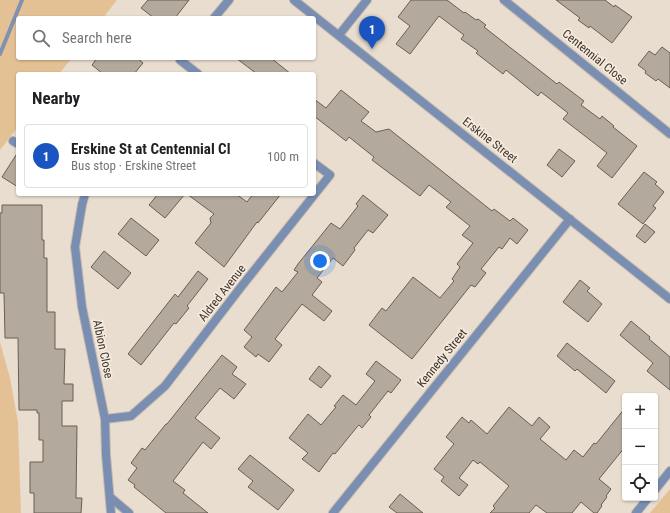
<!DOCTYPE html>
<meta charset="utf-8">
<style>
:root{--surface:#fff;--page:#f6f6f6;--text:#202124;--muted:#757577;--line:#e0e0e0;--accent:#1954c0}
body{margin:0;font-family:"Roboto Condensed",sans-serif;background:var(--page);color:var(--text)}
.controls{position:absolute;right:12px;bottom:12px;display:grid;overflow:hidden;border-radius:4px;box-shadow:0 1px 3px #0004}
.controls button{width:36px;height:36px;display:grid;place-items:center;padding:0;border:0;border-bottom:1px solid var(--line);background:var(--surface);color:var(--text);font:20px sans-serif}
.you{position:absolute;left:320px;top:261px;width:14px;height:14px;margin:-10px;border:3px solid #fff;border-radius:50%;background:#1a73e8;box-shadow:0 0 0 6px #1a73e833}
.badge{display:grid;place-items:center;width:26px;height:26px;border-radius:50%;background:var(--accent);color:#fff;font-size:13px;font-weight:700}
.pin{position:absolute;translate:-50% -33px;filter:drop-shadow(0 1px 2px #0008)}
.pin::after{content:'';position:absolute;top:21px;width:14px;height:12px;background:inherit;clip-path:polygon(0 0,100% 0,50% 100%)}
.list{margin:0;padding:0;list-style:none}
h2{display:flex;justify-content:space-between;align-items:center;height:52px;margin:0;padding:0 16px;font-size:17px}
h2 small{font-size:13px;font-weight:400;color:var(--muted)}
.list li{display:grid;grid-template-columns:26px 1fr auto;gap:12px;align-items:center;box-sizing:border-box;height:64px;margin:0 8px 8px;padding:0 8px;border:1px solid var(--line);border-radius:4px}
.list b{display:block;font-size:15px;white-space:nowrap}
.list p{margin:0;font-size:13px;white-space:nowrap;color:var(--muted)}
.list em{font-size:13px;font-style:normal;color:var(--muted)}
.icon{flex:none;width:22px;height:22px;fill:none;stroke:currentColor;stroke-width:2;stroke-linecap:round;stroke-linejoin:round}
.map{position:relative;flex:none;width:670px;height:513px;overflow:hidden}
.search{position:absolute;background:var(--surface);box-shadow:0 1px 3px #0004;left:16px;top:16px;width:300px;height:44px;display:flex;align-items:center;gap:10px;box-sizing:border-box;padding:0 14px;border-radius:4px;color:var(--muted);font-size:15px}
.panel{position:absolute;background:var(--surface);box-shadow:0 1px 3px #0004;left:16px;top:72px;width:300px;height:124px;border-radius:4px}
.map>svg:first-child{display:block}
</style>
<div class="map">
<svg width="670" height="513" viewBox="0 0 670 513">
<rect width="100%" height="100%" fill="#e8ddcf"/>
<path fill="#e4c195" d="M 0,0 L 117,0 L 103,18 L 18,18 L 18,58 L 72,58 L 59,74 L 18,74 L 18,127 L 0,150 Z
M 0,342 L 10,378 L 18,422 L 21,513 L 0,513 Z
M 670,489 L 670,513 L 650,513 Z"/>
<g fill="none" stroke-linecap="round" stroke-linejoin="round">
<path stroke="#8192b0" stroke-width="4" d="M 0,54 L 22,0"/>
</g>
<path fill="#b3a99c" stroke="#695f53" d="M 148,0 L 189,0 L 175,18 L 154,18 L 141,8 Z
M 411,0 L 447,0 L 464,13 L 465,12 L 476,20 L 478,19 L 486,25 L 484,27 L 557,84 L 559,82 L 584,101 L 581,105 L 600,119 L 602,116 L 614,126 L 613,127 L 637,146 L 612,178 L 597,166 L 607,153 L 563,119 L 568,113 L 541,92 L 538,96 L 506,70 L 503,74 L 476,53 L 478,51 L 461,39 L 464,35 L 439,16 L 410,54 L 396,44 L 410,26 L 398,17 Z
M 556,0 L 605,0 L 614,7 L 615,5 L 632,17 L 612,43 L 590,26 L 589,28 L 578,20 L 580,18 Z
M 662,47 L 670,53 L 670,88 L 658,79 L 656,81 L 645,73 L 646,71 L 638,65 L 649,51 L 655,55 Z
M 97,58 L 137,58 L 143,63 L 134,74 L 103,74 L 92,65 Z
M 236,58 L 271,58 L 291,74 L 257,74 Z
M 341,90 L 369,112 L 361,121 L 376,132 L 389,129 L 492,211 L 494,209 L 510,221 L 513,218 L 528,230 L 517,244 L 510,238 L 502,249 L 499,247 L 481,269 L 486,273 L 475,287 L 471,285 L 412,359 L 369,325 L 382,308 L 386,311 L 413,277 L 440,298 L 454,281 L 452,279 L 460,267 L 457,264 L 473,243 L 462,235 L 470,226 L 446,207 L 451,202 L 429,185 L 420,196 L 372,160 L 374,157 L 349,137 L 346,141 L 314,116 L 314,99 L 326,108 Z
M 559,149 L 575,161 L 562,177 L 547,165 Z
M 18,152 L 18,187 L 2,177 Z
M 644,172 L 657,182 L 655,184 L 664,192 L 653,206 L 656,208 L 643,224 L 618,204 Z
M 158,194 L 185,194 L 165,218 L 149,205 Z
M 187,194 L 236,194 L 247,202 L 253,194 L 281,194 L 258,223 L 257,222 L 224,267 L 195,243 L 211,223 L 210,218 L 214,214 Z
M 363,195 L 388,215 L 373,233 L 368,230 L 354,248 L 355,250 L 343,266 L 333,258 L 317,278 L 322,282 L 312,295 L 332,311 L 324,321 L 302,304 L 275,339 L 282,345 L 269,362 L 258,354 L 256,357 L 244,347 L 252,337 L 244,330 L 276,287 L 282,292 L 298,272 L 294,270 L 298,264 L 331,223 L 340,229 L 358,206 L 356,204 Z
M 2,205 L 42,205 L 42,240 L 44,240 L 44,258 L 47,258 L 47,312 L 55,312 L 55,349 L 65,349 L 64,384 L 73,384 L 73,401 L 62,401 L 62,426 L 77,426 L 76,498 L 82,498 L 81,513 L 34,513 L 34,493 L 30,493 L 30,462 L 43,462 L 43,440 L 39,440 L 39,413 L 37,413 L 37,410 L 19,410 L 18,338 L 5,338 L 4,293 L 0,293 L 0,213 L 2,213 Z
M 131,218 L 159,240 L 146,256 L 118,234 Z
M 645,224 L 655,232 L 645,243 L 636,236 Z
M 104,251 L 131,273 L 118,289 L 91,267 Z
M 198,271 L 208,279 L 187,306 L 189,308 L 176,324 L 174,323 L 141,365 L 128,354 L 175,294 L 178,297 Z
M 580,280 L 590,288 L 587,291 L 602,304 L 588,322 L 563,302 Z
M 631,321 L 650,337 L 649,339 L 670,357 L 670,390 L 647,371 L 653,363 L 620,335 Z
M 567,343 L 615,381 L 606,393 L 577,369 L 575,371 L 557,356 Z
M 222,355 L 237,367 L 232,374 L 246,384 L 234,399 L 220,388 L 195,418 L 220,438 L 211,449 L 203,442 L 173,481 L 185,490 L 183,493 L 208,513 L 166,513 L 134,487 L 135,485 L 128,480 L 137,468 L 131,463 L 142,448 L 145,450 L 166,424 L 167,424 Z
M 376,361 L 401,380 L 391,393 L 388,391 L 369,415 L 371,417 L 362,428 L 359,425 L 357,427 L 335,454 L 333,453 L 319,472 L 302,459 L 308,453 L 289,438 L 308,414 L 321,425 L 336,407 L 334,406 L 343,395 L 356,405 L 375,381 L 366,374 Z
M 319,366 L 331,376 L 321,388 L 309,379 Z
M 509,407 L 532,426 L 539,417 L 550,427 L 540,439 L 566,460 L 574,450 L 583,457 L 594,443 L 596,444 L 625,408 L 625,447 L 599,479 L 611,489 L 606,496 L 607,497 L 601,505 L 602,506 L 597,513 L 594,513 L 581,502 L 572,513 L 547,513 L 536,505 L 529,513 L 490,513 L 495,508 L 493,506 L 509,486 L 480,462 L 478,464 L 473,460 L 459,478 L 468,485 L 459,496 L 441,481 L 444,477 L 434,469 L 454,444 L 446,437 L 462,417 L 469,423 L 471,420 L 487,434 Z
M 250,455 L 294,490 L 278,510 L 248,487 L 253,481 L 238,469 Z
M 400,494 L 423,513 L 397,513 L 389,507 Z"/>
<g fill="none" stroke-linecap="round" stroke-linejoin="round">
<defs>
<path id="service" d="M 13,141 L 18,144
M 82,205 L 85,194"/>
<path id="minor" d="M 504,0 L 670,134
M 214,18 L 229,0
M 339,35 L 367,0
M 182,58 L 180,60 L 198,74
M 82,205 L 75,247 L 82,307 L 105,419 L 106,455 L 111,513
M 105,419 L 131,416 L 165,386 L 241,287 L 330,175 L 314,163
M 655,490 L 670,471
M 110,497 L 129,513
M 333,513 L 570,219
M 636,513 L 648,498"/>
<path id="tertiary" d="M 294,0 L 670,299"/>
</defs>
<use href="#service" stroke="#c5bbaf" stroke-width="10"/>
<use href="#minor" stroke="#c5bbaf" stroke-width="10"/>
<use href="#tertiary" stroke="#c5bbaf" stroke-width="10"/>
<use href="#service" stroke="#7a8eb2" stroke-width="8"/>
<use href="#minor" stroke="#7a8eb2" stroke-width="8"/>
<use href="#tertiary" stroke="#7a8eb2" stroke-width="8"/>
</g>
<g text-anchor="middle" stroke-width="3.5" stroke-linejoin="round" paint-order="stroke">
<g font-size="12" fill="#3a3530" stroke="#f6eadc">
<text transform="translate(595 57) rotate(39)" y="4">Centennial Close</text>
<text transform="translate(490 140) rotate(38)" y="4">Erskine Street</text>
<text transform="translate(222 293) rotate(-52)" y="4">Aldred Avenue</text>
<text transform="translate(103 349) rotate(78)" y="4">Albion Close</text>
<text transform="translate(442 358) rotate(-51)" y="4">Kennedy Street</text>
</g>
</g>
</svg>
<div class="controls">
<button>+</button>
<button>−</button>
<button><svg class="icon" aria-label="locate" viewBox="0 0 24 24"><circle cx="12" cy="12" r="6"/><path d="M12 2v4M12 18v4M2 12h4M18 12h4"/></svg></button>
</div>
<div class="you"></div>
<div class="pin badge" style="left:372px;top:49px">1</div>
<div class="search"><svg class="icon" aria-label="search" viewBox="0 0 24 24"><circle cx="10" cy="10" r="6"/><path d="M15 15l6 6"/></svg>Search here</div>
<section class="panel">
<h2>Nearby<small></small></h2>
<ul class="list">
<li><span class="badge">1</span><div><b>Erskine St at Centennial Cl</b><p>Bus stop · Erskine Street</p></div><em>100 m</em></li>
</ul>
</section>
</div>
